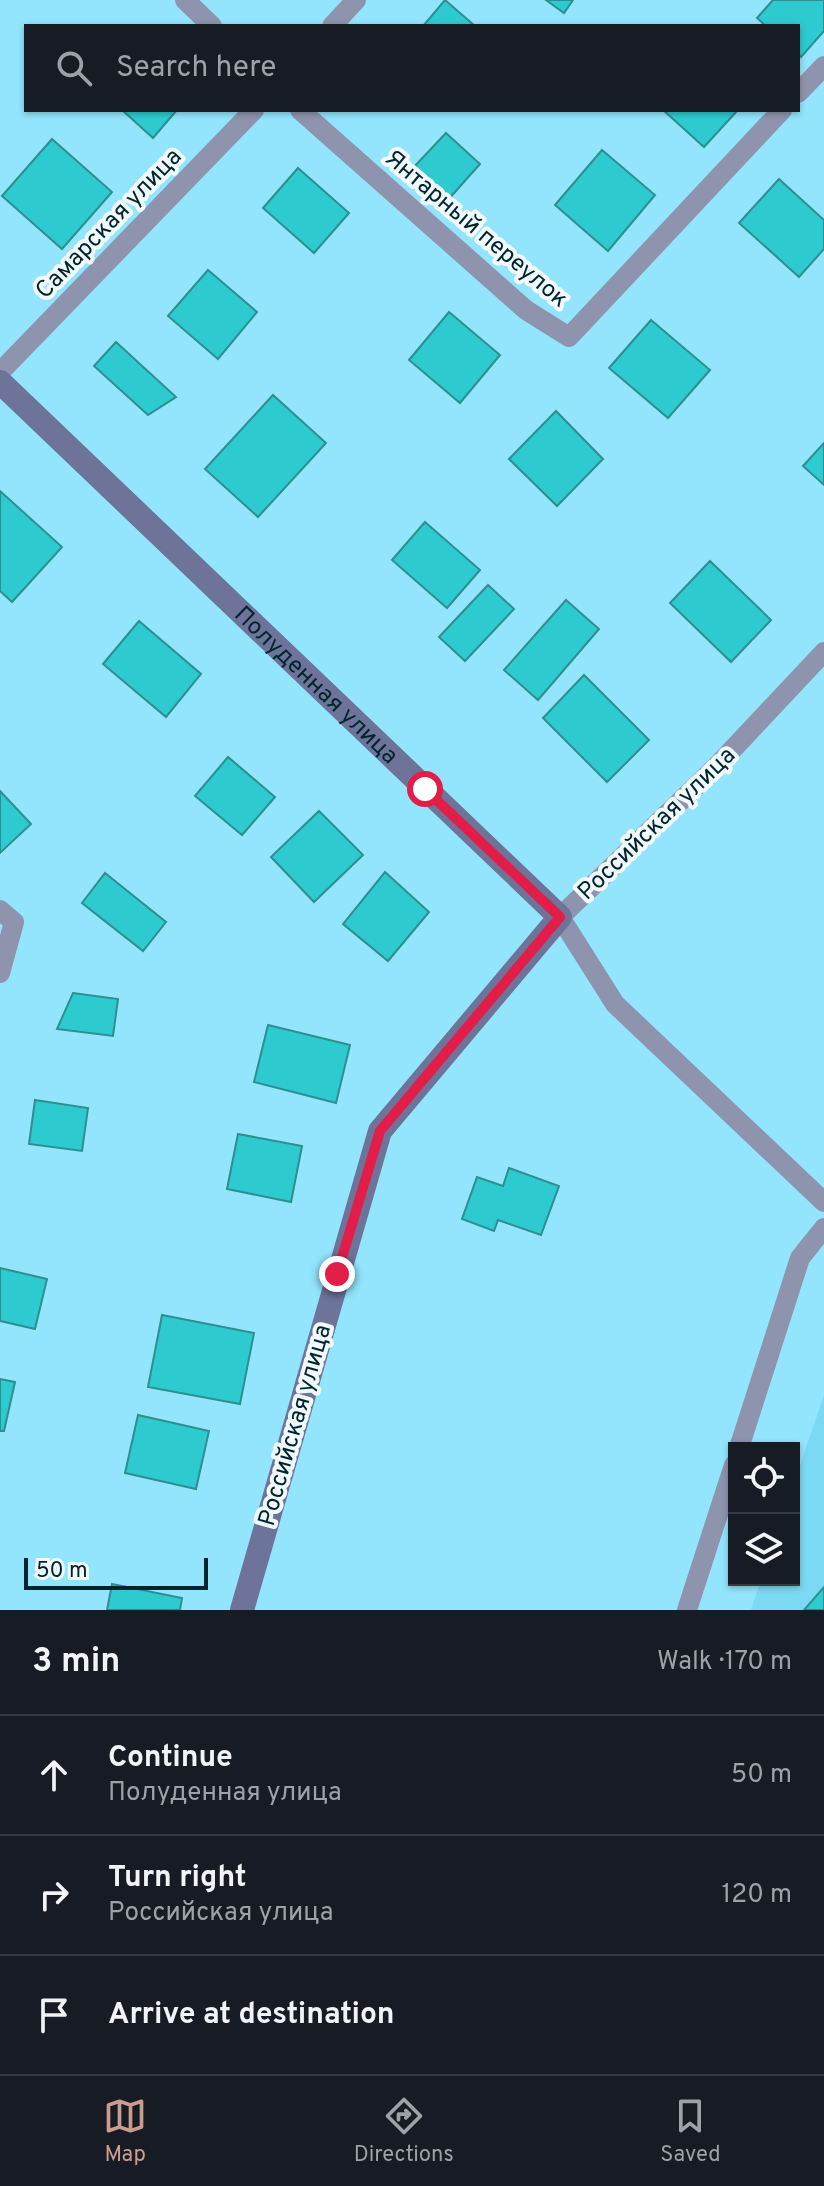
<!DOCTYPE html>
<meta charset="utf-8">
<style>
:root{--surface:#171b24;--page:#20242c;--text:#f1f3f6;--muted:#9ea1a6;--line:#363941;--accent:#ca9d8f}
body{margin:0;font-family:Overpass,sans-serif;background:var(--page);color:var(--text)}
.controls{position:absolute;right:24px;bottom:24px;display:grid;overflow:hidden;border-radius:0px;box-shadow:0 2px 6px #0004}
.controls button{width:72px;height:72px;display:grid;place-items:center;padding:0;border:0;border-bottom:2px solid var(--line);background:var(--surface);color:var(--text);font:40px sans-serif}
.scale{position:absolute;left:24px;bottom:20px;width:184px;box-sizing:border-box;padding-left:8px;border:4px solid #00252e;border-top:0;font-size:22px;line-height:28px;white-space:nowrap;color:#00252e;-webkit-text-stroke:6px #f1f9fb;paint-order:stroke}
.stop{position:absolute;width:24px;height:24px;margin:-18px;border:6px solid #e11d48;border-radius:50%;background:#fff}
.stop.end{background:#e11d48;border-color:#fff;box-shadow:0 2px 8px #0008}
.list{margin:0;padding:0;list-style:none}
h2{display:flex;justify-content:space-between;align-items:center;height:104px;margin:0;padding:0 32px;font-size:34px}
h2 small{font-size:26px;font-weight:400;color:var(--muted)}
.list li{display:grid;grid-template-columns:52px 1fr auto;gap:24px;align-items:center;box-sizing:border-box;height:120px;padding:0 32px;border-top:2px solid var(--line)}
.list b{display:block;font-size:30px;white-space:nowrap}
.list p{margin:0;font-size:26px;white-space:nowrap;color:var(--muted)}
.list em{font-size:26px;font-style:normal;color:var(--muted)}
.icon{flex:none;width:44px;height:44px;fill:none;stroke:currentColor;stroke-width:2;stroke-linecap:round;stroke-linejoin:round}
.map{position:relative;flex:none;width:824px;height:1610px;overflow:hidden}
.search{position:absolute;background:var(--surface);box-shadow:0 2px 6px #0004;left:24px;right:24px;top:24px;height:88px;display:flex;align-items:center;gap:20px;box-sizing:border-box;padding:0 28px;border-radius:0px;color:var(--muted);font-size:30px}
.sheet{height:464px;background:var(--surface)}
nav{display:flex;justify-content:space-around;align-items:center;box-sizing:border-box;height:112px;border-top:2px solid var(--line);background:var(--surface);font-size:22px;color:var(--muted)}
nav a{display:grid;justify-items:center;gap:4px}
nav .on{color:var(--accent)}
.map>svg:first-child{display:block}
</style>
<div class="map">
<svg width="824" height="1610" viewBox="0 0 824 1610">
<rect width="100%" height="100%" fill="#92e5fc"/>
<path fill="#7bd9f3" d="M 824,1395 L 824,1610 L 751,1610 L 761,1580 L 794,1580 L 794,1483 Z"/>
<path fill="#2dcbcf" stroke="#2e8e90" stroke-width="2" d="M 445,0 L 475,26 L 423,26 Z
M 546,0 L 573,0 L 564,13 Z
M 773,0 L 824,0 L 824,31 L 801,57 L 798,54 L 798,26 L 766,26 L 757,18 Z
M 122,110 L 177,110 L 153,138 Z
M 663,110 L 738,110 L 704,147 Z
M 446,133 L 480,164 L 447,201 L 412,169 Z
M 52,139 L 112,192 L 62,249 L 2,196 Z
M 602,150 L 655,195 L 608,251 L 555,205 Z
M 298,168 L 349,213 L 314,253 L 263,208 Z
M 779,179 L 824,220 L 824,249 L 799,277 L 739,223 Z
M 208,270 L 257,312 L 218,359 L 168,316 Z
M 449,312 L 500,355 L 460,403 L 409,360 Z
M 651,320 L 710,370 L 668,418 L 609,368 Z
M 116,342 L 176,397 L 148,415 L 94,366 Z
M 273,395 L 326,443 L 258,517 L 205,469 Z
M 556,411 L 603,459 L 557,506 L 509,459 Z
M 824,443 L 824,485 L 803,466 Z
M 0,491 L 62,547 L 12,602 L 0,591 Z
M 425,522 L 480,570 L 447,608 L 392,560 Z
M 710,561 L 771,620 L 731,662 L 670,603 Z
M 488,585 L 514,609 L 465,661 L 439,637 Z
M 566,600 L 599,629 L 538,700 L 504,670 Z
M 139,621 L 201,674 L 166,717 L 103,664 Z
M 584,675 L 649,740 L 607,782 L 543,718 Z
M 228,757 L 275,797 L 242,835 L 195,796 Z
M 0,791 L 31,824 L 0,853 Z
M 319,811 L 363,855 L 314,902 L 271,857 Z
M 385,872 L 429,912 L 388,961 L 343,924 Z
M 105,873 L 166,922 L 143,951 L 82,903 Z
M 73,993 L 118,999 L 113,1036 L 57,1029 Z
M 268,1025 L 350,1045 L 336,1103 L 254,1082 Z
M 35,1100 L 88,1108 L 82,1151 L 29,1144 Z
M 238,1134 L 302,1146 L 291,1202 L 227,1189 Z
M 509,1168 L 559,1186 L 541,1235 L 498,1220 L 494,1231 L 462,1219 L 477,1177 L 503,1186 Z
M 0,1268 L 47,1279 L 35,1329 L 0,1321 Z
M 162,1315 L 254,1333 L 240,1404 L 148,1387 Z
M 0,1379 L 15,1382 L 4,1431 L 0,1431 Z
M 138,1415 L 209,1431 L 196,1489 L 125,1473 Z
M 112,1584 L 182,1598 L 180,1610 L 107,1610 Z
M 824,1587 L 824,1610 L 804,1610 Z"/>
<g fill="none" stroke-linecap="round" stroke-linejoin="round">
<path stroke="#8f94ae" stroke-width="20" d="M 185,0 L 212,26
M 332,26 L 356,0
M 798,93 L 824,66
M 300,110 L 526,310 L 569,337 L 782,110
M 0,372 L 254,110
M 824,652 L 715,768 L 560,917 L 615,1004 L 824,1202
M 0,910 L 14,922 L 0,973
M 739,1448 L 800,1258 L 824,1228
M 687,1610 L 734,1465"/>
<path stroke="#6d7399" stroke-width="24" id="s1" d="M 0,382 L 560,917 L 380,1131 L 242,1610"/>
</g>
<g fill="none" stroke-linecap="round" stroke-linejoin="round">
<path stroke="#e11d48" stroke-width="10" d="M 337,1274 L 380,1131 L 560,917 L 425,789"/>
</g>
<g text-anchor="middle" stroke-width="8" stroke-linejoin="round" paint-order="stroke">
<g font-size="24" fill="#00252e" stroke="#f1f9fb">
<text transform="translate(108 223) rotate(-46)" y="8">Самарская улица</text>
<text transform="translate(477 228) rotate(40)" y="8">Янтарный переулок</text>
<text dy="8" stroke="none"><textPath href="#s1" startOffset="438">Полуденная улица</textPath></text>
<text transform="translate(656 823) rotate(-44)" y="8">Российская улица</text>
<text transform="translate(294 1425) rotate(-74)" y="8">Российская улица</text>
</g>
</g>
</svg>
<div class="controls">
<button><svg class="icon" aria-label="locate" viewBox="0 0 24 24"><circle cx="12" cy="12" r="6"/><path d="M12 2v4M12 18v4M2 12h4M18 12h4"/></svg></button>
<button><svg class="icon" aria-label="layers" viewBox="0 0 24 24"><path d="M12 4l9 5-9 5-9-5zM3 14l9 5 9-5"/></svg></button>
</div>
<div class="scale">50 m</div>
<div class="stop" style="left:425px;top:789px"></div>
<div class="stop end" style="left:337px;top:1274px"></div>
<div class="search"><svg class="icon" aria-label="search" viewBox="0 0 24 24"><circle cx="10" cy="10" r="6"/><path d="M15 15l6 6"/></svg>Search here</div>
</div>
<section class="sheet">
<h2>3 min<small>Walk · 170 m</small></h2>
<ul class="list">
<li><svg class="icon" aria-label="ahead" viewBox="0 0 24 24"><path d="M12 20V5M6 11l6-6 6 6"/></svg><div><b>Continue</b><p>Полуденная улица</p></div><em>50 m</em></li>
<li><svg class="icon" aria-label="right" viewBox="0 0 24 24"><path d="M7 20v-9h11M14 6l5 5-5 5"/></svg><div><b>Turn right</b><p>Российская улица</p></div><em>120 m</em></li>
<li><svg class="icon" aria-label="arrive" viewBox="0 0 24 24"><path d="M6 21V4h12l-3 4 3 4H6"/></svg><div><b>Arrive at destination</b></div></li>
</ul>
</section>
<nav>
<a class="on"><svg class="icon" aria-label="map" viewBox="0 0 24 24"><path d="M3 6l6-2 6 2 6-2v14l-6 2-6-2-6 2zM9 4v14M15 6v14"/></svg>Map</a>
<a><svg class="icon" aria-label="directions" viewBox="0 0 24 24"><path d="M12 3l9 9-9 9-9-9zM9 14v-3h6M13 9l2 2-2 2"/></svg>Directions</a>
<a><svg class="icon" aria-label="saved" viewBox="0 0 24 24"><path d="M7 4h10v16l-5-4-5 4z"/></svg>Saved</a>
</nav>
